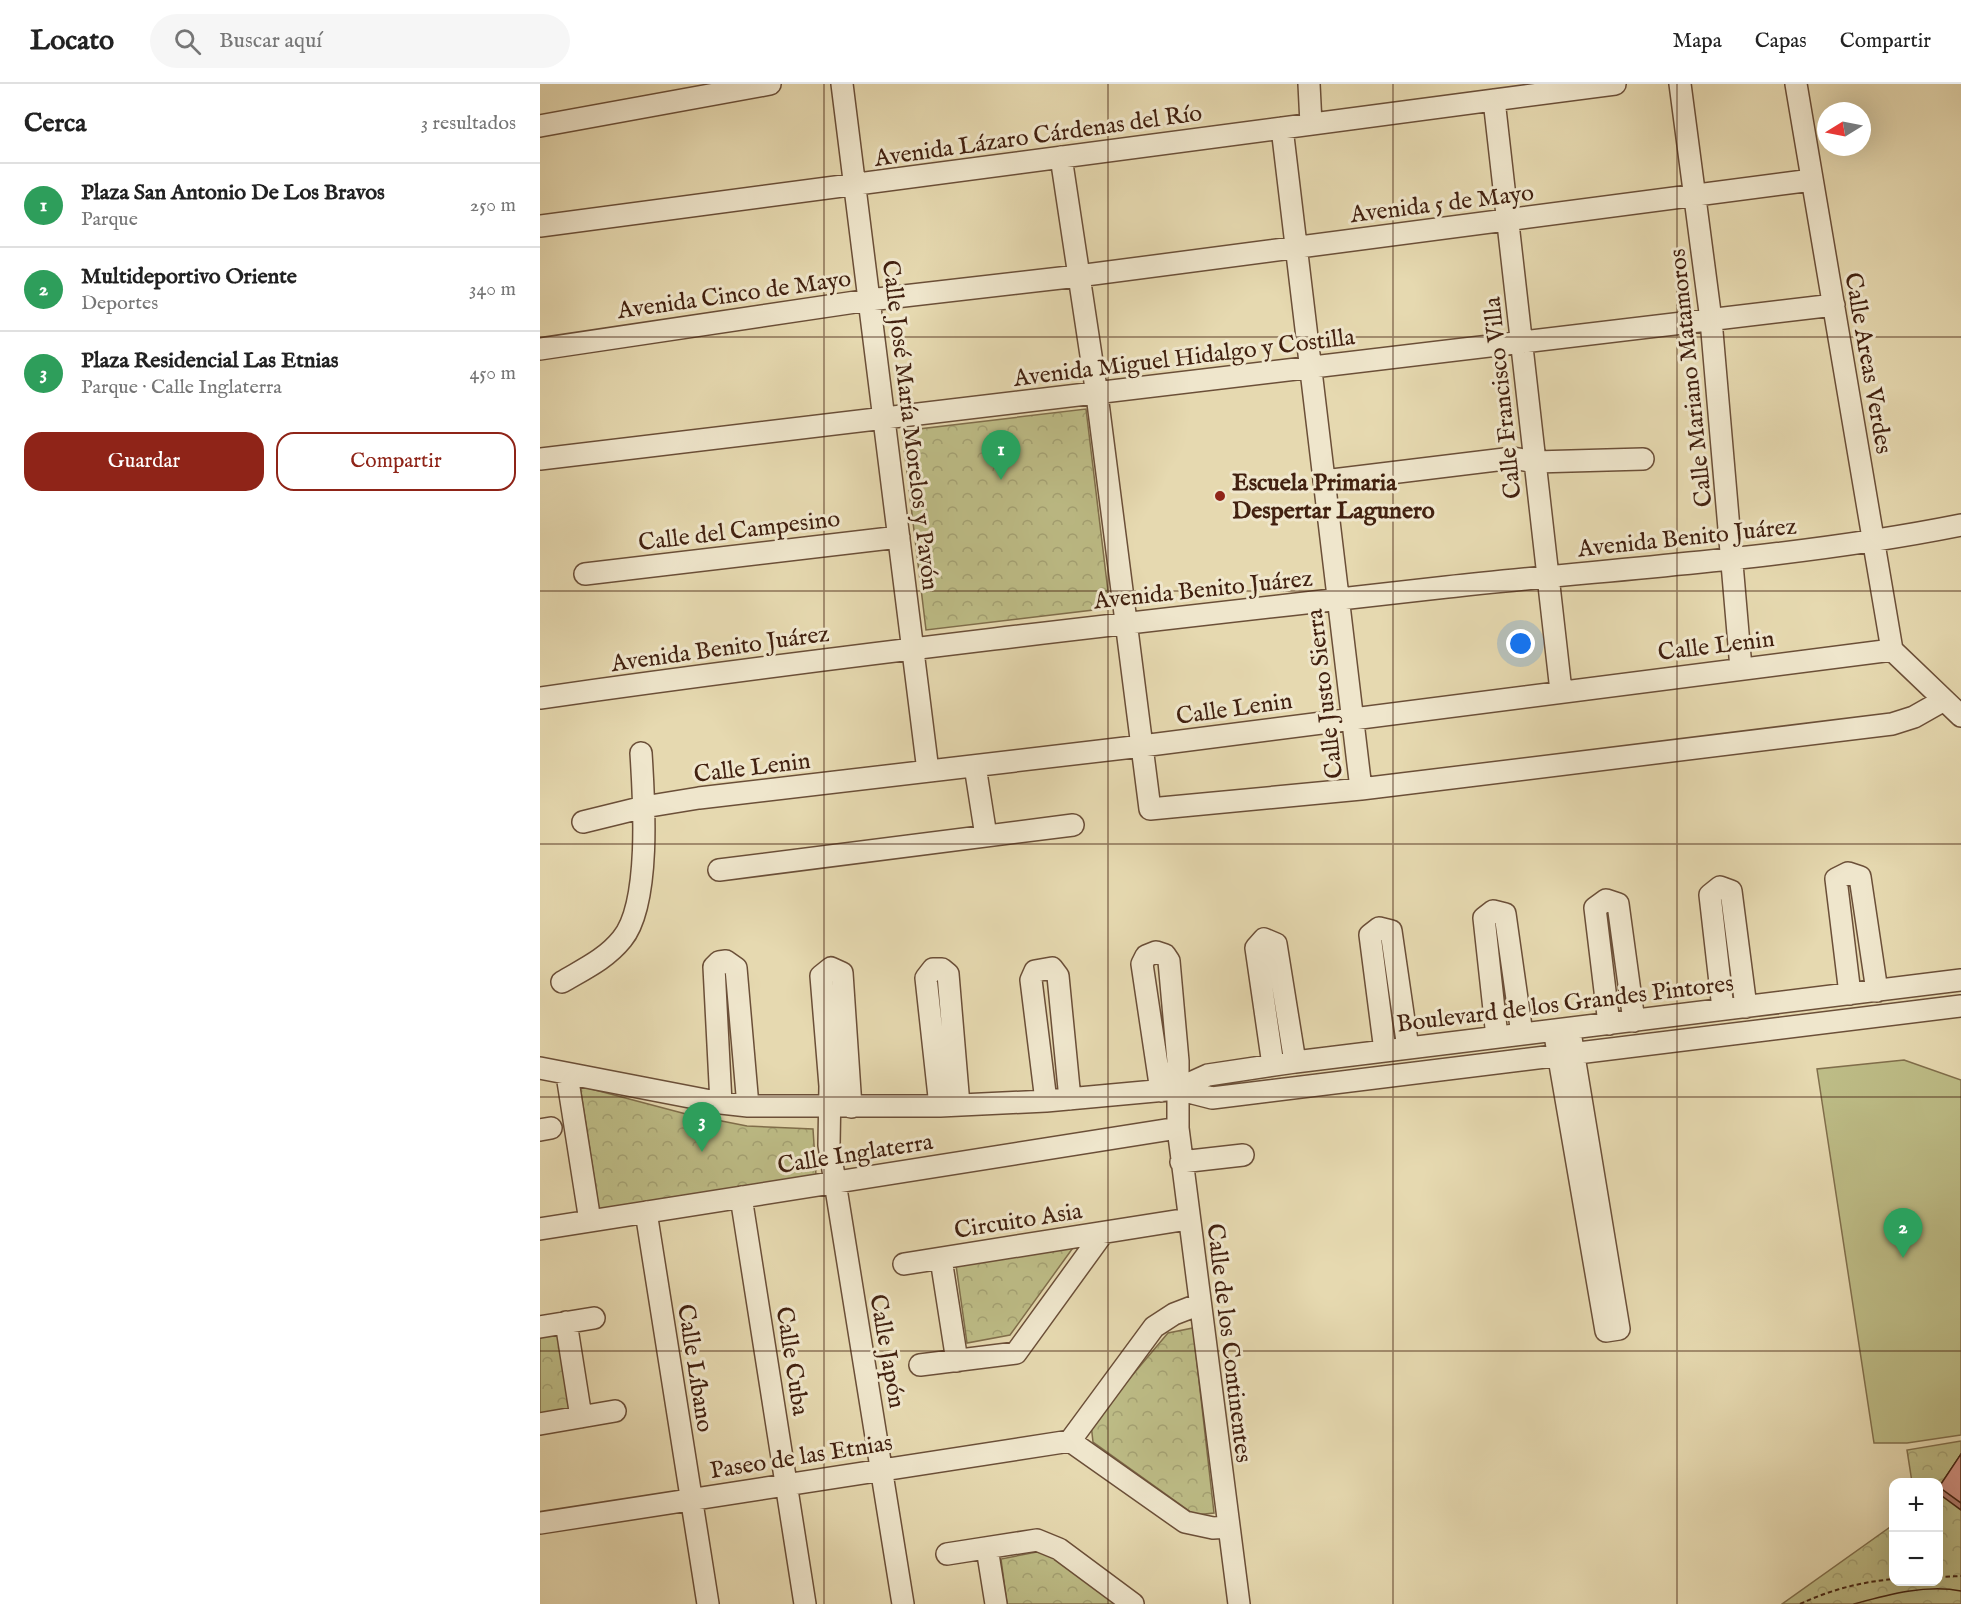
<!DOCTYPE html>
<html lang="es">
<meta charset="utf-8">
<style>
:root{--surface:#fff;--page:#f6f6f6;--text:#222;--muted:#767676;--line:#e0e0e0;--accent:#8f2418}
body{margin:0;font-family:"IM FELL English",serif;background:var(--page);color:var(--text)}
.controls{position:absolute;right:18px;bottom:18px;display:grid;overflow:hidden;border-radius:12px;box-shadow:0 6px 24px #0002}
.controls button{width:54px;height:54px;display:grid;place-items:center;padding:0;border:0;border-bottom:2px solid var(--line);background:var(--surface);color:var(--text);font:30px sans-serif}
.compass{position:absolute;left:1277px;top:18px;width:54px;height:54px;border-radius:50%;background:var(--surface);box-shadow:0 6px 24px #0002;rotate:260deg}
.you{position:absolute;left:981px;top:560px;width:21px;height:21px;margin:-15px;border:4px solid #fff;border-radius:50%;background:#1a73e8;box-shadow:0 0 0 9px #1a73e833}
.badge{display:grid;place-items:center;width:39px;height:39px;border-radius:50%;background:var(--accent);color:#fff;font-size:20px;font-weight:700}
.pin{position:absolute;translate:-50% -50px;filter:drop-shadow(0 2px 3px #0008)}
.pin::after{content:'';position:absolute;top:32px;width:21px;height:18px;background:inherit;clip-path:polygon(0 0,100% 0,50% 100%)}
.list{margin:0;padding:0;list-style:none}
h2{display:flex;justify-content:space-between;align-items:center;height:78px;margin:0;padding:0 24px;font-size:26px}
h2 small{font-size:20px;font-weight:400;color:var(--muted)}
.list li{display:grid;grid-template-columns:39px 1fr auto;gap:18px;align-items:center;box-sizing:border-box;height:84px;padding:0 24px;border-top:2px solid var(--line)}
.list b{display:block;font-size:22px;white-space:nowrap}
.list p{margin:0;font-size:20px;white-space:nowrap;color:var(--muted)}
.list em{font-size:20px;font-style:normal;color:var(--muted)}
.actions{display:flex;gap:12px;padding:18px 24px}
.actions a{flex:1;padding:14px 0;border:2px solid var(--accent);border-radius:18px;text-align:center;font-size:21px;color:var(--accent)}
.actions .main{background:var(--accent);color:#fff}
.icon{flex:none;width:33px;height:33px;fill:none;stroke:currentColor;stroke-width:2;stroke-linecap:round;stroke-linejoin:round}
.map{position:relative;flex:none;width:1421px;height:1520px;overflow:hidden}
header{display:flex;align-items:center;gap:36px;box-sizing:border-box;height:84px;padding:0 30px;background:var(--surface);border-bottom:2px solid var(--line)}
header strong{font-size:28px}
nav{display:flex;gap:33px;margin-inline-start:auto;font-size:21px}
.search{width:420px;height:54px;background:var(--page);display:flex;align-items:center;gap:15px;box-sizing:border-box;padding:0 21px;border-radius:33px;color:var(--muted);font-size:22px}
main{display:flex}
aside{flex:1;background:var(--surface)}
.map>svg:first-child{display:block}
</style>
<header>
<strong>Locato</strong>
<div class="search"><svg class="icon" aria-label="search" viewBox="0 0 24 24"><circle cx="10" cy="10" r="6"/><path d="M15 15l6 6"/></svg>Buscar aquí</div>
<nav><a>Mapa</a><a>Capas</a><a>Compartir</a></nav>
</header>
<main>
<aside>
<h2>Cerca<small>3 resultados</small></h2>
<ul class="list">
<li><span class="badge" style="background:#2e9e5b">1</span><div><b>Plaza San Antonio De Los Bravos</b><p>Parque</p></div><em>250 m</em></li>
<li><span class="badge" style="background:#2e9e5b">2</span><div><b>Multideportivo Oriente</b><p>Deportes</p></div><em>340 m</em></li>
<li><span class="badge" style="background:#2e9e5b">3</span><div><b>Plaza Residencial Las Etnias</b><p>Parque · Calle Inglaterra</p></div><em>450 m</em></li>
</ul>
<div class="actions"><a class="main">Guardar</a><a>Compartir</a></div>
</aside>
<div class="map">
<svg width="1421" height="1520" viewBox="0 0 1421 1520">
<defs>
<pattern id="forest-crowns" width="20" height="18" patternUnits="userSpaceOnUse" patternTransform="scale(1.5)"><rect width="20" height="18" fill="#bdbc86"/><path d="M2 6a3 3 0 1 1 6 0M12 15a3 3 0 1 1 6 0" fill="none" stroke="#a4a173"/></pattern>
</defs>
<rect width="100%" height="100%" fill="#e6d9b0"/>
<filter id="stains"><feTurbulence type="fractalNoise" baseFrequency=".00333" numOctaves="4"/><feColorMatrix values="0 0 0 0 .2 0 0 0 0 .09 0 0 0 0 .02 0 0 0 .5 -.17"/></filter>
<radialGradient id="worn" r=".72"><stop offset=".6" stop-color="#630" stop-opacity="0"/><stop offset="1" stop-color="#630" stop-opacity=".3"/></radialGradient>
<path fill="url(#forest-crowns)" stroke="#806e4b" stroke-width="1.5" d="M 546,325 L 570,524 L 386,546 L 362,347 Z
M 40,1002 L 146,1030 L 207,1042 L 273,1045 L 276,1091 L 59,1125 Z
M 535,1161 L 470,1251 L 427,1259 L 416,1181 Z
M 23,1243 L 34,1329 L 0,1334 L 0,1247 Z
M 653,1244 L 674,1429 L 655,1431 L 553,1358 L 551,1340 L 628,1249 Z
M 1421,1357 L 1421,1520 L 1242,1520 L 1353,1441 L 1354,1498 L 1398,1498 L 1398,1398 L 1372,1398 L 1367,1366 Z
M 507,1466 L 578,1520 L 467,1520 L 461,1475 Z"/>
<path fill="#bdbc86" stroke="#806e4b" stroke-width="1.5" d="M 1364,976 L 1421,996 L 1421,1351 L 1367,1359 L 1334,1359 L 1277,985 Z"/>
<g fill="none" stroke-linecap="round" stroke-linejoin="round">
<defs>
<path id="minor" d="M 302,0 L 388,687
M 769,0 L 771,40
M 1140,0 L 1171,236 L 1201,584
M 1256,0 L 1352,566
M 954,16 L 1021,607
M 0,42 L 230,0
M 742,44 L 821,705
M 521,73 L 557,311 L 610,725 L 821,705 L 1352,640 L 1374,633 L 1404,616
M 0,142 L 1075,0
M 0,265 L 329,216 L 538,192 L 1272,96
M 0,375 L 1294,221
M 784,397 L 973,374 L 995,378 L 1103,375
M 45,490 L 359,453
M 1352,566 L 1421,632
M 0,614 C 302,571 604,537 907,503 C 1079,484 1251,475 1421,441
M 435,682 L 446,752
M 43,738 L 104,723 L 159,714 L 602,662 L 1352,566
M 179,786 L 533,741
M 22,898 C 44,885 66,875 82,855 C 111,820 104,715 101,669
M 1310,910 L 1296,795 L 1308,789 L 1320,793 L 1337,907
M 1183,925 L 1170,811 L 1180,803 L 1191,807 L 1206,923
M 1069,940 L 1055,824 L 1066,816 L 1078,820 L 1094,937
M 957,953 L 944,834 L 953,827 L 965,830 L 982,950
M 1016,957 L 1066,1247 L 1079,1245 L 1031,954
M 845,967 L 830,851 L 839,844 L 851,847 L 868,964
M 733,981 L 716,864 L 724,855 L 736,860 L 755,978
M 0,984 L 181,1019 L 208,1022 L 400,1022 L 506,1017 L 637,1005 L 668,991 L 755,978 L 1421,896
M 27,991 L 50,1137
M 637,1005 L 672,1014 L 1421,922
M 621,1007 L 602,880 L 606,872 L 616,868 L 625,871 L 629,877 L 638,977 L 638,1044 L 699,1520
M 506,1017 L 491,896 L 495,887 L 512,884 L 518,892 L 530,1015
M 181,1019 L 174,883 L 179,878 L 186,877 L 196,884 L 208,1022
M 400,1022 L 386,894 L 393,885 L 402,885 L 408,890 L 419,1021
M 311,1023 L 302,889 L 291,884 L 281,892 L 290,1002 L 289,1061 L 363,1520
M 0,1046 L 11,1044
M 641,1078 L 703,1071
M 201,1113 L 265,1520
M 106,1128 L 168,1520
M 0,1145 L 638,1044
M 401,1175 L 417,1277
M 364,1180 L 648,1135
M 26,1238 L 41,1333
M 0,1243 L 54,1234
M 380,1281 L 476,1269 L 563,1149
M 0,1340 L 75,1327
M 530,1357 L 614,1243 L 634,1230 L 660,1220
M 0,1439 L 530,1357 L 645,1438 L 673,1444 L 689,1443
M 447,1464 L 456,1520
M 407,1470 L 497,1456 L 519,1465 L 593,1520"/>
</defs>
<use href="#minor" stroke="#6b4f38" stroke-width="24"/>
<path stroke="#422110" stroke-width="2" stroke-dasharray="4.5 3" stroke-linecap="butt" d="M 1398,1493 L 1421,1492
M 1260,1520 C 1290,1506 1320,1498 1354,1495"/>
<use href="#minor" stroke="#efe6cc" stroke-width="21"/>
<path stroke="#422110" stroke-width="1.5" d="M 1314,1520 C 1347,1511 1386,1500 1421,1507"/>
</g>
<path fill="#b57d71" stroke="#422110" stroke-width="1.5" d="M 1421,1370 L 1421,1426 L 1402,1412 L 1399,1403 Z"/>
<path fill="#d39183" stroke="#422110" stroke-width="1.5" d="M 1421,1370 L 1421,1419 L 1399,1403 Z"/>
<path fill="none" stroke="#422110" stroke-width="1.5" stroke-opacity="0.55" d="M 284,0 L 284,1520M 568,0 L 568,1520M 853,0 L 853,1520M 1137,0 L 1137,1520M 0,253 L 1421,253M 0,507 L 1421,507M 0,760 L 1421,760M 0,1013 L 1421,1013M 0,1267 L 1421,1267"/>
<circle fill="#8f2418" stroke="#efe6cc" stroke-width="2" cx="680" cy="412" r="6"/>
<g text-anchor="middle" stroke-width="6" stroke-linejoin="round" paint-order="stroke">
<g font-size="24" fill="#422110" stroke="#efe6cc">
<text transform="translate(498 51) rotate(-8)" y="8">Avenida Lázaro Cárdenas del Río</text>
<text transform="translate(902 119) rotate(-7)" y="8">Avenida 5 de Mayo</text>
<text transform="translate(194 210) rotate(-8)" y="8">Avenida Cinco de Mayo</text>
<text transform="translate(644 273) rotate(-7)" y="8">Avenida Miguel Hidalgo y Costilla</text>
<text transform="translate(1329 279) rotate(80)" y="8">Calle Areas Verdes</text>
<text transform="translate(1150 294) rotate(-96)" y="8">Calle Mariano Matamoros</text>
<text transform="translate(962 314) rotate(-96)" y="8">Calle Francisco Villa</text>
<text transform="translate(371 341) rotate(83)" y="8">Calle José María Morelos y Pavón</text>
<text transform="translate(199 446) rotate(-7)" y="8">Calle del Campesino</text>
<text transform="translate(1147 453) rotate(-6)" y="8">Avenida Benito Juárez</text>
<text transform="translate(663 505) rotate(-6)" y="8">Avenida Benito Juárez</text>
<text transform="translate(1176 561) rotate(-7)" y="8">Calle Lenin</text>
<text transform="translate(180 564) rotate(-8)" y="8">Avenida Benito Juárez</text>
<text transform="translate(784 610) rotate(-97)" y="8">Calle Justo Sierra</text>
<text transform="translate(694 624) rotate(-8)" y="8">Calle Lenin</text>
<text transform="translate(212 683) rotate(-7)" y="8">Calle Lenin</text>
<text transform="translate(1025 919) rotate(-7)" y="8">Boulevard de los Grandes Pintores</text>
<text transform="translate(315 1069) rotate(-9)" y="8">Calle Inglaterra</text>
<text transform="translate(478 1136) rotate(-9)" y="8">Circuito Asia</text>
<text transform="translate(690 1259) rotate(83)" y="8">Calle de los Continentes</text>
<text transform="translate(348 1267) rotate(80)" y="8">Calle Japón</text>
<text transform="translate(253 1277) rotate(81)" y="8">Calle Cuba</text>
<text transform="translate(156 1284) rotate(81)" y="8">Calle Líbano</text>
<text transform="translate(261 1372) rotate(-9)" y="8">Paseo de las Etnias</text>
</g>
<g font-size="24" font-weight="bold" fill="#422110" stroke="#efe6cc" text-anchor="start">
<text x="692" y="406">Escuela Primaria<tspan x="692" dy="28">Despertar Lagunero</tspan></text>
</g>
</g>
<rect width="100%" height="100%" filter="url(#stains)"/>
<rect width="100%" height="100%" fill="url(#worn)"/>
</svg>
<div class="controls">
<button>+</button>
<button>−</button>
</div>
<svg class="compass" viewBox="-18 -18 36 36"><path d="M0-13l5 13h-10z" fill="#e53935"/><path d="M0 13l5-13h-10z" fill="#767676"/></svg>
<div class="you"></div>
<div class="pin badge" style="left:461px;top:396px;background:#2e9e5b">1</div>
<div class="pin badge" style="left:1363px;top:1174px;background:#2e9e5b">2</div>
<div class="pin badge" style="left:162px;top:1068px;background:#2e9e5b">3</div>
</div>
</main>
